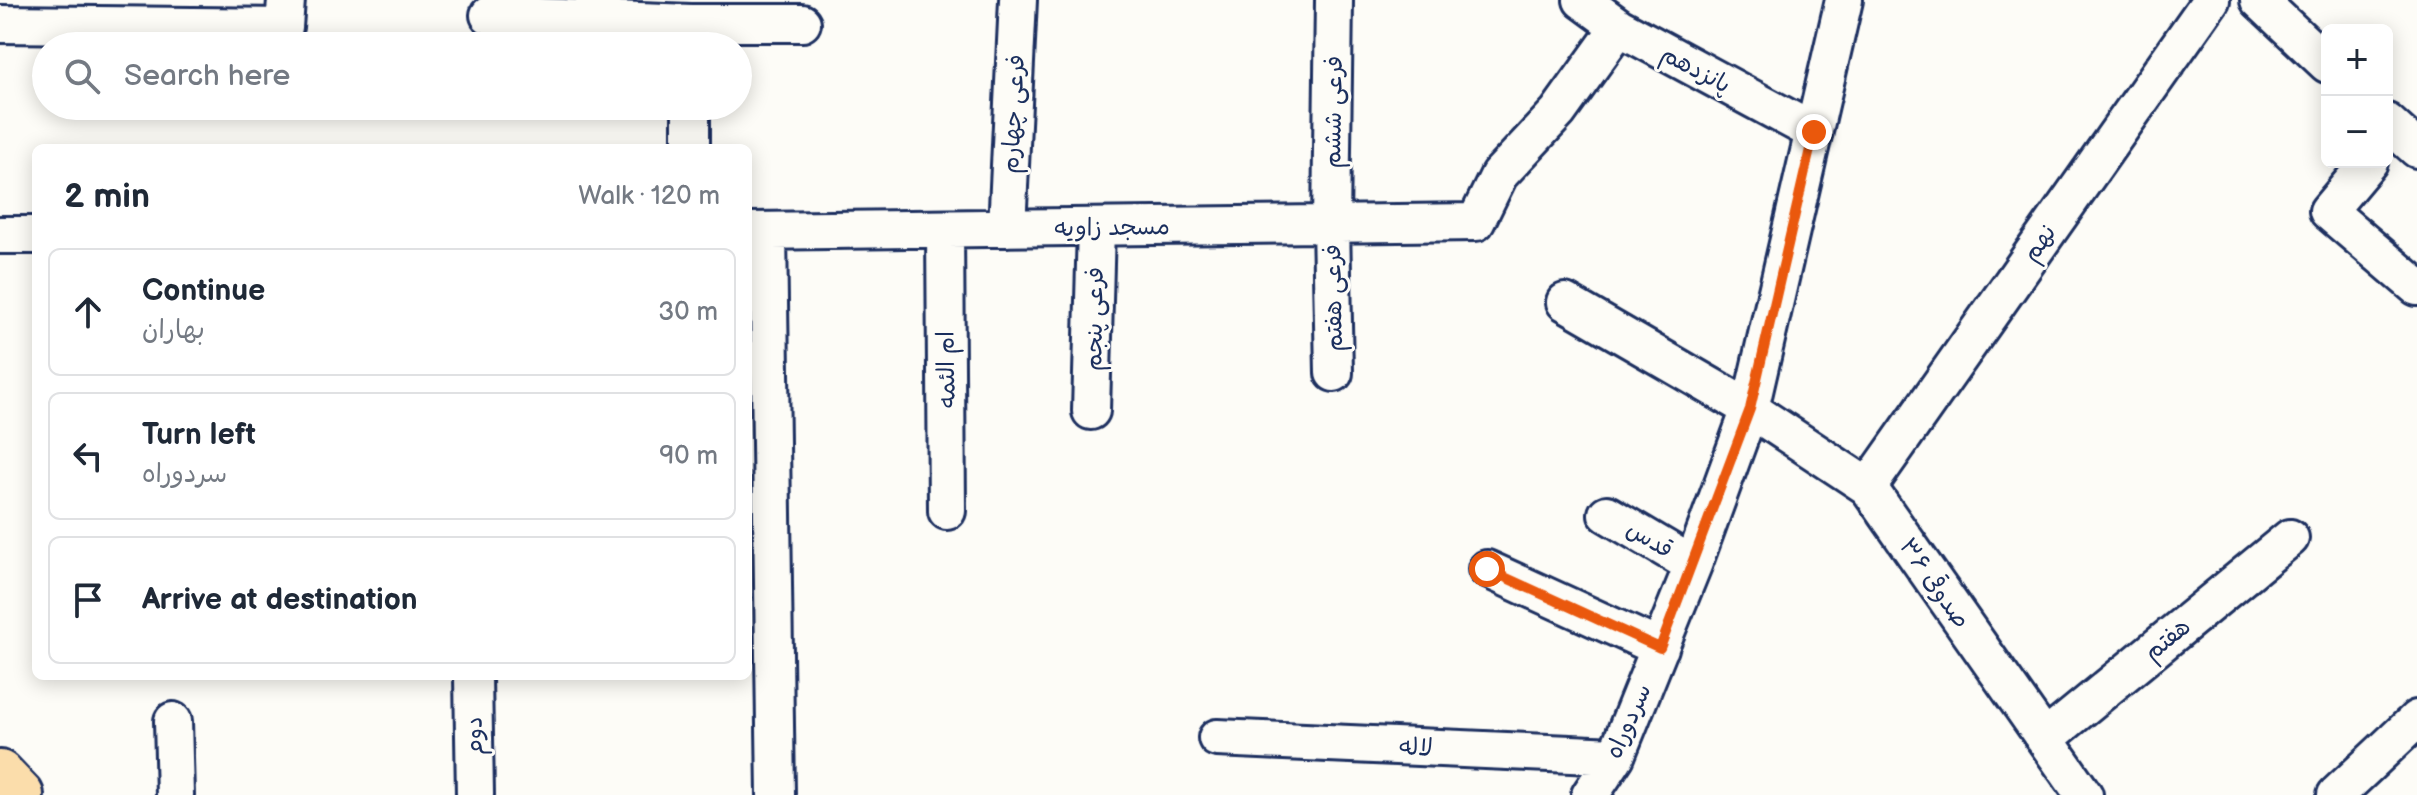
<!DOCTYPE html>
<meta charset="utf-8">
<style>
:root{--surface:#fff;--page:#f2f2f3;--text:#1f2937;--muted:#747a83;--line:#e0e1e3}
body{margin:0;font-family:"Balsamiq Sans","Playpen Sans Arabic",sans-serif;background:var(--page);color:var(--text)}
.controls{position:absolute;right:24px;top:24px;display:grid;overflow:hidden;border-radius:12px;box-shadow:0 4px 20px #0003}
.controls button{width:72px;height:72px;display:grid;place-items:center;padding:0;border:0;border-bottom:2px solid var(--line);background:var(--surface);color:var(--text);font:40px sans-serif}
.stop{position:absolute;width:24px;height:24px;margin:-18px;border:6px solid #ea580c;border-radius:50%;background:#fff}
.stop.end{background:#ea580c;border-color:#fff;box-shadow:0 2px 8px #0008}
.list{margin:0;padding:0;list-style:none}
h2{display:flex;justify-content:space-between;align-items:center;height:104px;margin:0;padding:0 32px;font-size:34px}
h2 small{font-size:26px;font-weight:400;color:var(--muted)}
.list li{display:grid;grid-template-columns:52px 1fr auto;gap:24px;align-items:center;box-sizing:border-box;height:128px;margin:0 16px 16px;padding:0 16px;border:2px solid var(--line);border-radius:12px}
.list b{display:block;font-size:30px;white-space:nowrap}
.list p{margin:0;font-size:26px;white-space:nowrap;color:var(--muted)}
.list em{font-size:26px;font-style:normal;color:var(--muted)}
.icon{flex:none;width:44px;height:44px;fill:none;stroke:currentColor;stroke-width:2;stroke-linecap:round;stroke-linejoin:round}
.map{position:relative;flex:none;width:2417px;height:795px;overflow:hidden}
.search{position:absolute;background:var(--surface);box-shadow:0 4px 20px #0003;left:32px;top:32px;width:720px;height:88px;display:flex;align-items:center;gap:20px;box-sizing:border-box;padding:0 28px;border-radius:44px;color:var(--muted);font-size:30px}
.panel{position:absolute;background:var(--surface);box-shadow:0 4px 20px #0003;left:32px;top:144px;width:720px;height:536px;border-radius:12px}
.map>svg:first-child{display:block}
</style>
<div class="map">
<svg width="2417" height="795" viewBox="0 0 2417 795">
<rect width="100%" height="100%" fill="#fdfcf7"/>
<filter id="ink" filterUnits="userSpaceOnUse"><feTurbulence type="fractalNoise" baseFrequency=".0125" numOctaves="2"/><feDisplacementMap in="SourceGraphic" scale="16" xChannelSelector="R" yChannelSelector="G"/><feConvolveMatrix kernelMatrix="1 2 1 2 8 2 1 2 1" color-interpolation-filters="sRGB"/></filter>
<g filter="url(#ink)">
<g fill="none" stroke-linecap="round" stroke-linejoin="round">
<defs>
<path id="street" d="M 1582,0 L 1619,27 L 1814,132
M 2259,0 L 2327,64
M 489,15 L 691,23 L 802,23
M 0,24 L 284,27 L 286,0
M 691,106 L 691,148
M 2387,122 L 2417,149
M 2369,162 L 2328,211 L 2417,287
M 1007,228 L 1018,0
M 945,229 L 947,511
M 748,231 L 1476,222 L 1499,175 L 1558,112 L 1619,27
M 768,232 L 776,795
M 0,235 L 36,235
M 1565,302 L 1750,409 L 1868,487 L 2084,795
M 1334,373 L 1331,224 L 1334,0
M 1091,411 L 1096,227
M 1868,487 L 2211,0
M 1607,514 L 1693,565
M 1487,569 L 1660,648
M 473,676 L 475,795
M 173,721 L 175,795
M 1217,738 L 1616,756
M 2045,739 L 2290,538
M 1590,795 L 1616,756 L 1693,565 L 1750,409 L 1844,0
M 2336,795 L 2417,719"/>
<path id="primary" d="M 0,773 L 21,795"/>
</defs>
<use href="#street" stroke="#1b2f5e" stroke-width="42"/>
<use href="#primary" stroke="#1b2f5e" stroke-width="50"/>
<use href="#street" stroke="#fdfcf7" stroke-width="36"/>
<use href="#primary" stroke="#fbddab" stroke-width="44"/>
</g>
</g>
<g fill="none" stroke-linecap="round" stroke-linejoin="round" filter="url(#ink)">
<path stroke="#ea580c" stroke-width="10" d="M 1487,569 L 1660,648 L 1750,409 L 1814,132"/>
</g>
<g text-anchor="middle" stroke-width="6" stroke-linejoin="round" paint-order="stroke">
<g font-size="24" fill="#1b2f5e" stroke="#fdfcf7">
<text transform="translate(1696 69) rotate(28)" y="8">پانزدهم</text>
<text transform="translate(1333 112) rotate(-89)" y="8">فرعی ششم</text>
<text transform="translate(1013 114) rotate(-87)" y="8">فرعی چهارم</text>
<text transform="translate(1112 227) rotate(-1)" y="8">مسجد زاویه</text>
<text transform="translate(2039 243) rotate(-55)" y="8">نهم</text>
<text transform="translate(1333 298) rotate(-91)" y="8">فرعی هفتم</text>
<text transform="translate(1094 319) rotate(-89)" y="8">فرعی پنجم</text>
<text transform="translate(946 370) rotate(-91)" y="8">ام الئمه</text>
<text transform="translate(1650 539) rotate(31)" y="8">قدس</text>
<text transform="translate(1935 583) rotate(55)" y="8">صدوقی ۳۶</text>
<text transform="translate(2167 639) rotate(-39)" y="8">هفتم</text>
<text transform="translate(1628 721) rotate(-66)" y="8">سردوراه</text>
<text transform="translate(474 736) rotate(-91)" y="8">دوم</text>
<text transform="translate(1416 747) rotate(3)" y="8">لاله</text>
</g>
</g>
</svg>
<div class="controls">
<button>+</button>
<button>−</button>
</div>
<div class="stop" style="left:1487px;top:569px"></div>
<div class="stop end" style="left:1814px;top:132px"></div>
<div class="search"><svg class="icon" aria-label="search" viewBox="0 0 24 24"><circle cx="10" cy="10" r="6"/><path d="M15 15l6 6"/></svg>Search here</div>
<section class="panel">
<h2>2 min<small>Walk · 120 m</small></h2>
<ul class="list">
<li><svg class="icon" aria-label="ahead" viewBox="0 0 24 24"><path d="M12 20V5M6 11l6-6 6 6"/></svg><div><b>Continue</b><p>بهاران</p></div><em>30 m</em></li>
<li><svg class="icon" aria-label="left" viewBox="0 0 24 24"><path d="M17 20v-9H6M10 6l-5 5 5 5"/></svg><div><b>Turn left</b><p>سردوراه</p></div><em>90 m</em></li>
<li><svg class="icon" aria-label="arrive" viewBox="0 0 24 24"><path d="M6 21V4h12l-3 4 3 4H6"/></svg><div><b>Arrive at destination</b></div></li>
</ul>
</section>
</div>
